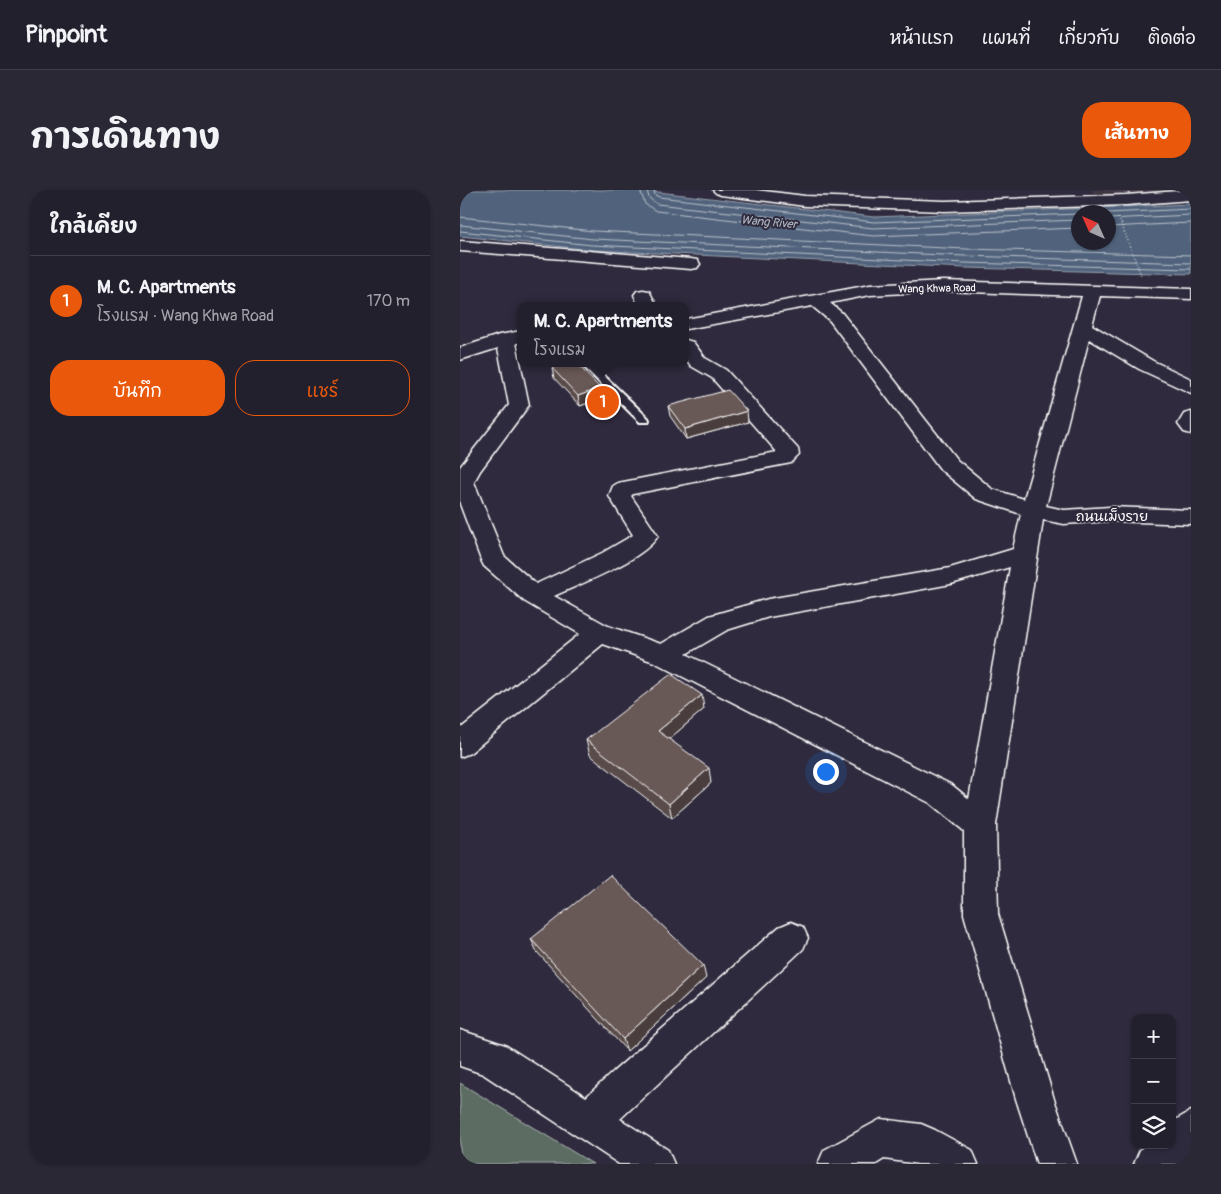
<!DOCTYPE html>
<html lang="th">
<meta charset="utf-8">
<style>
:root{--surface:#23202e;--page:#2b2836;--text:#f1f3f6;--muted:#a3a3aa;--line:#403e4a;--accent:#ea580c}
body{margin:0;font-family:Pangolin,"Playpen Sans Thai",sans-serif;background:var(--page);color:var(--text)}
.controls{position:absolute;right:15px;bottom:15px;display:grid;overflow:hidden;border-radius:10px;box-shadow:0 1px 4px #0004}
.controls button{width:45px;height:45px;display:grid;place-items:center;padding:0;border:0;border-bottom:1px solid var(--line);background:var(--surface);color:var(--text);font:25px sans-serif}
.compass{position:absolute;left:611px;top:15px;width:45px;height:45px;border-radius:50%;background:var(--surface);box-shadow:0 1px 4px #0004;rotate:315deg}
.you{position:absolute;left:365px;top:581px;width:18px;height:18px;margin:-12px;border:4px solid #fff;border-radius:50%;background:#1a73e8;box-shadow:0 0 0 8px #1a73e833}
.badge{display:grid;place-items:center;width:32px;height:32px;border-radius:50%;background:var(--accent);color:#fff;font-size:16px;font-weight:700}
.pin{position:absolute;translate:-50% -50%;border:2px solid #fff;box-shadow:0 1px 5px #0006}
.popup{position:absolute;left:57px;top:112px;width:172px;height:65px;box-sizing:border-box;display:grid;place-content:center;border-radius:10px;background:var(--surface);filter:drop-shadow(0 1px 4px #0005);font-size:16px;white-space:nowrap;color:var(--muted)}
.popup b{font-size:19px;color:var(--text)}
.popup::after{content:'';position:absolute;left:50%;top:100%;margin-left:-10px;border:10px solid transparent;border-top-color:var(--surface)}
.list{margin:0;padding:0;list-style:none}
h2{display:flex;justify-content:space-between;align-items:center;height:65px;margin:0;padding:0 20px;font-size:21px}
h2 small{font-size:16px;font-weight:400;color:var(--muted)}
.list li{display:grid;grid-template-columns:32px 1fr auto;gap:15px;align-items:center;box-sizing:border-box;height:90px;padding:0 20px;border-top:1px solid var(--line)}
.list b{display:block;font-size:19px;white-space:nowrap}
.list p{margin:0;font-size:16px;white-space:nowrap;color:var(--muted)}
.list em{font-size:16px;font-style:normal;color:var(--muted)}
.actions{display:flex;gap:10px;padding:15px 20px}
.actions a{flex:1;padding:11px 0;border:1px solid var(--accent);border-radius:20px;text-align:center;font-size:18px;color:var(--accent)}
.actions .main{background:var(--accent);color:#fff}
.icon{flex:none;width:28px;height:28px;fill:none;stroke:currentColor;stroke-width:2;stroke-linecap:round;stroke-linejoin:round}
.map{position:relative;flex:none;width:731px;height:974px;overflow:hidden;border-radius:20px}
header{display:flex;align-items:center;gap:30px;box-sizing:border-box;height:70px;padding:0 25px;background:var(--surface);border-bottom:1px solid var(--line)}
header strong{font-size:24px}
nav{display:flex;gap:28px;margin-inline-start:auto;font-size:18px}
.intro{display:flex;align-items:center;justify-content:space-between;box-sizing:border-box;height:120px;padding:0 30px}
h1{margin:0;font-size:35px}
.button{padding:12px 22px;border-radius:20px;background:var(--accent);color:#fff;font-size:18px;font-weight:700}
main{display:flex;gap:30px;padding:0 30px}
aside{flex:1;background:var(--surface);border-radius:20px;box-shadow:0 1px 4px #0004}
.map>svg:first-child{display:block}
</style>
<header>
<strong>Pinpoint</strong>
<nav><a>หน้าแรก</a><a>แผนที่</a><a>เกี่ยวกับ</a><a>ติดต่อ</a></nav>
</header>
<div class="intro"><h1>การเดินทาง</h1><a class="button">เส้นทาง</a></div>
<main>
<aside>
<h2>ใกล้เคียง<small></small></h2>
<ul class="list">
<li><span class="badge">1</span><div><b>M. C. Apartments</b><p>โรงแรม · Wang Khwa Road</p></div><em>170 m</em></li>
</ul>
<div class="actions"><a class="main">บันทึก</a><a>แชร์</a></div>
</aside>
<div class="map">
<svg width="731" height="974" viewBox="0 0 731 974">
<rect width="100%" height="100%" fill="#2f2a3d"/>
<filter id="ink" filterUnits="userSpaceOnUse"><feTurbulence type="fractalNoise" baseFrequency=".02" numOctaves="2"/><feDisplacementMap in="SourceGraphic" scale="10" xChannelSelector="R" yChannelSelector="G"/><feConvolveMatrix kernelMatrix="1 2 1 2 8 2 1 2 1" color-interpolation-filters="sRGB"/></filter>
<g filter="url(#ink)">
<path fill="#403844" d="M 631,0 L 731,0 L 731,4 L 641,11 Z"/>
<path fill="#5b6c64" stroke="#adb6b2" d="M 0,893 L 133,974 L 0,974 Z"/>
<path fill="#51647c" stroke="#97a2b0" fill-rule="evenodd" d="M 0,0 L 181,0 L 414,27 L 731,14 L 731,84 L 505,78 L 132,60 L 0,46 ZM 618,22 L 648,22 L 648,52 L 618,52 Z"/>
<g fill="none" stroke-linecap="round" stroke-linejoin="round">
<path stroke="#b9c1cb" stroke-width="1" d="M 180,0 L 185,14 L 196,21 L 413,46 L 618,38
M 187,0 L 189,8 L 197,14 L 413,38 L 618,30
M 194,0 L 195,5 L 199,7 L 414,32 L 618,24
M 648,23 L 731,19
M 0,27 L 133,41 L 506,59 L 731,65
M 648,29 L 731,25
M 0,35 L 133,49 L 505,66 L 731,73
M 648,37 L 731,33
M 0,41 L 132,55 L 505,73 L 731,79"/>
<defs>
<path id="lane" d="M 120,173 L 131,173 L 188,228 L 189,230 L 188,232 L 180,232 Z"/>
<path id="street" d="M 253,0 L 296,0 L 345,6 L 485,11 L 666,5 L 731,0 L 731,10 L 666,15 L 485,21 L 345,16 L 261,5 L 256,3 Z
M 0,51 L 231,69 L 237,70 L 240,74 L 237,78 L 231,79 L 0,61 Z
M 483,91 L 731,99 L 731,109 L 640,106 L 632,135 L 693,171 L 731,189 L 731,203 L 679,179 L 629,149 L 586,316 L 604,320 L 650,317 L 731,320 L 731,334 L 650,331 L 604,334 L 583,330 L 536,635 L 538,724 L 594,909 L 617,974 L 577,974 L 556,909 L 504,724 L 504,641 L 470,613 L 194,472 L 143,454 L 10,563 L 0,567 L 0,539 L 120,444 L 64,411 L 24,376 L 21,370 L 0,314 L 0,277 L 49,215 L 38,158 L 0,170 L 0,158 L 39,145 L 61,141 L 61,153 L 56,153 L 69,215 L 20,281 L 14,292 L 44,366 L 76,394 L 142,363 L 173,345 L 149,306 L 153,296 L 158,293 L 317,262 L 252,188 L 231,176 L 226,169 L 226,150 L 233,152 L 245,168 L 266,180 L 338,259 L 339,265 L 331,273 L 173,304 L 171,306 L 198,346 C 182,371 122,393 94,406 L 148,436 L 201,454 L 249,426 L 308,409 L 490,378 L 553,359 L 561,324 L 516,309 L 481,280 L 370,131 L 352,116 L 226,139 L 226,129 L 410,95 ZM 483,101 L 622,106 L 564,309 L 532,299 L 497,270 L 382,123 L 370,113 L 410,105 ZM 550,377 L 509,609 L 492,595 L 226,464 L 267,440 L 309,427 L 491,394 Z
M 183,100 L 189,101 L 197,116 L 179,116 L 174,105 L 177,101 Z
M 731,222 L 731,244 L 724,242 L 718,234 L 724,224 Z
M 331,732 L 343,737 L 348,748 L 343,759 L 160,929 L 208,960 L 214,974 L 159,974 L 23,884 L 0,876 L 0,840 L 45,855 L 126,907 L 154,881 L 319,737 Z
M 731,921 L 731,967 L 724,974 L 674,974 L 680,960 L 685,955 L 712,955 L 712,932 Z
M 421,929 L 461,934 L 475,940 L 512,960 L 518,974 L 458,974 L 424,969 L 416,974 L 358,974 L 364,960 Z"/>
</defs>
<use href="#lane" stroke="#fff" stroke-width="4"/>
<use href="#street" stroke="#fff" stroke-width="3"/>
<path stroke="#fff" stroke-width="2" stroke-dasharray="0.5 2.5" stroke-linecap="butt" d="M 659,28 L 681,85"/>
<use href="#lane" fill="#2f2a3d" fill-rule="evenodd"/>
<use href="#street" fill="#2f2a3d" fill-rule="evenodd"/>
</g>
<path fill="#594c4a" stroke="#fff" d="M 92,178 L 140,198 L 142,208 L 120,216 L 94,188 Z
M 208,216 L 288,232 L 226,249 L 210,226 Z
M 244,519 L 209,549 L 251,593 L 212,628 L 130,565 L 126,550 Z
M 71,749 L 246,788 L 167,861 L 77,762 Z"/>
<path fill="#493e3c" stroke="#fff" d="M 140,198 L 142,208 L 120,216 L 118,206 Z
M 287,221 L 288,232 L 226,249 L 225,239 Z
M 242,505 L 244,519 L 201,556 L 198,541 Z
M 249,578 L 251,593 L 212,628 L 209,614 Z
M 243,775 L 246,788 L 167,861 L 163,849 Z"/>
<path fill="#685856" stroke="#fff" d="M 108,173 L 116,173 L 140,198 L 118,206 L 92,178 Z
M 268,200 L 287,221 L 225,239 L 208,216 Z
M 211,484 L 242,505 L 198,541 L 249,578 L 209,614 L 126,550 Z
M 150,685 L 243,775 L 163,849 L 71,749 Z"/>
</g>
<g text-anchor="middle" stroke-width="4" stroke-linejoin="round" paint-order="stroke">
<g font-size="11" fill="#fff" stroke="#2f2a3d">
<text transform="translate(477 98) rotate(-1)" y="4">Wang Khwa Road</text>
</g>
<g font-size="12" font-style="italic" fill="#b1b9c4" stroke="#2f2a3d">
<text transform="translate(309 32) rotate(5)" y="4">Wang River</text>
</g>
<g font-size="14" fill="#fff" stroke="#2f2a3d">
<text x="652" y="331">ถนนเม็งราย</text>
</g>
</g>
</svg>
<div class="controls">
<button>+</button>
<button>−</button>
<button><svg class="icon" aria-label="layers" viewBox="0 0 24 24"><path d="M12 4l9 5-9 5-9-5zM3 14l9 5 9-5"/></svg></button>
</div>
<svg class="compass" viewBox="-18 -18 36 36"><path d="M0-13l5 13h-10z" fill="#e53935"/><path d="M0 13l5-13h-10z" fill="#a3a3aa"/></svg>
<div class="you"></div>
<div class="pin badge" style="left:143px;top:212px">1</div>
<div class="popup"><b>M. C. Apartments</b>โรงแรม</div>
</div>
</main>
